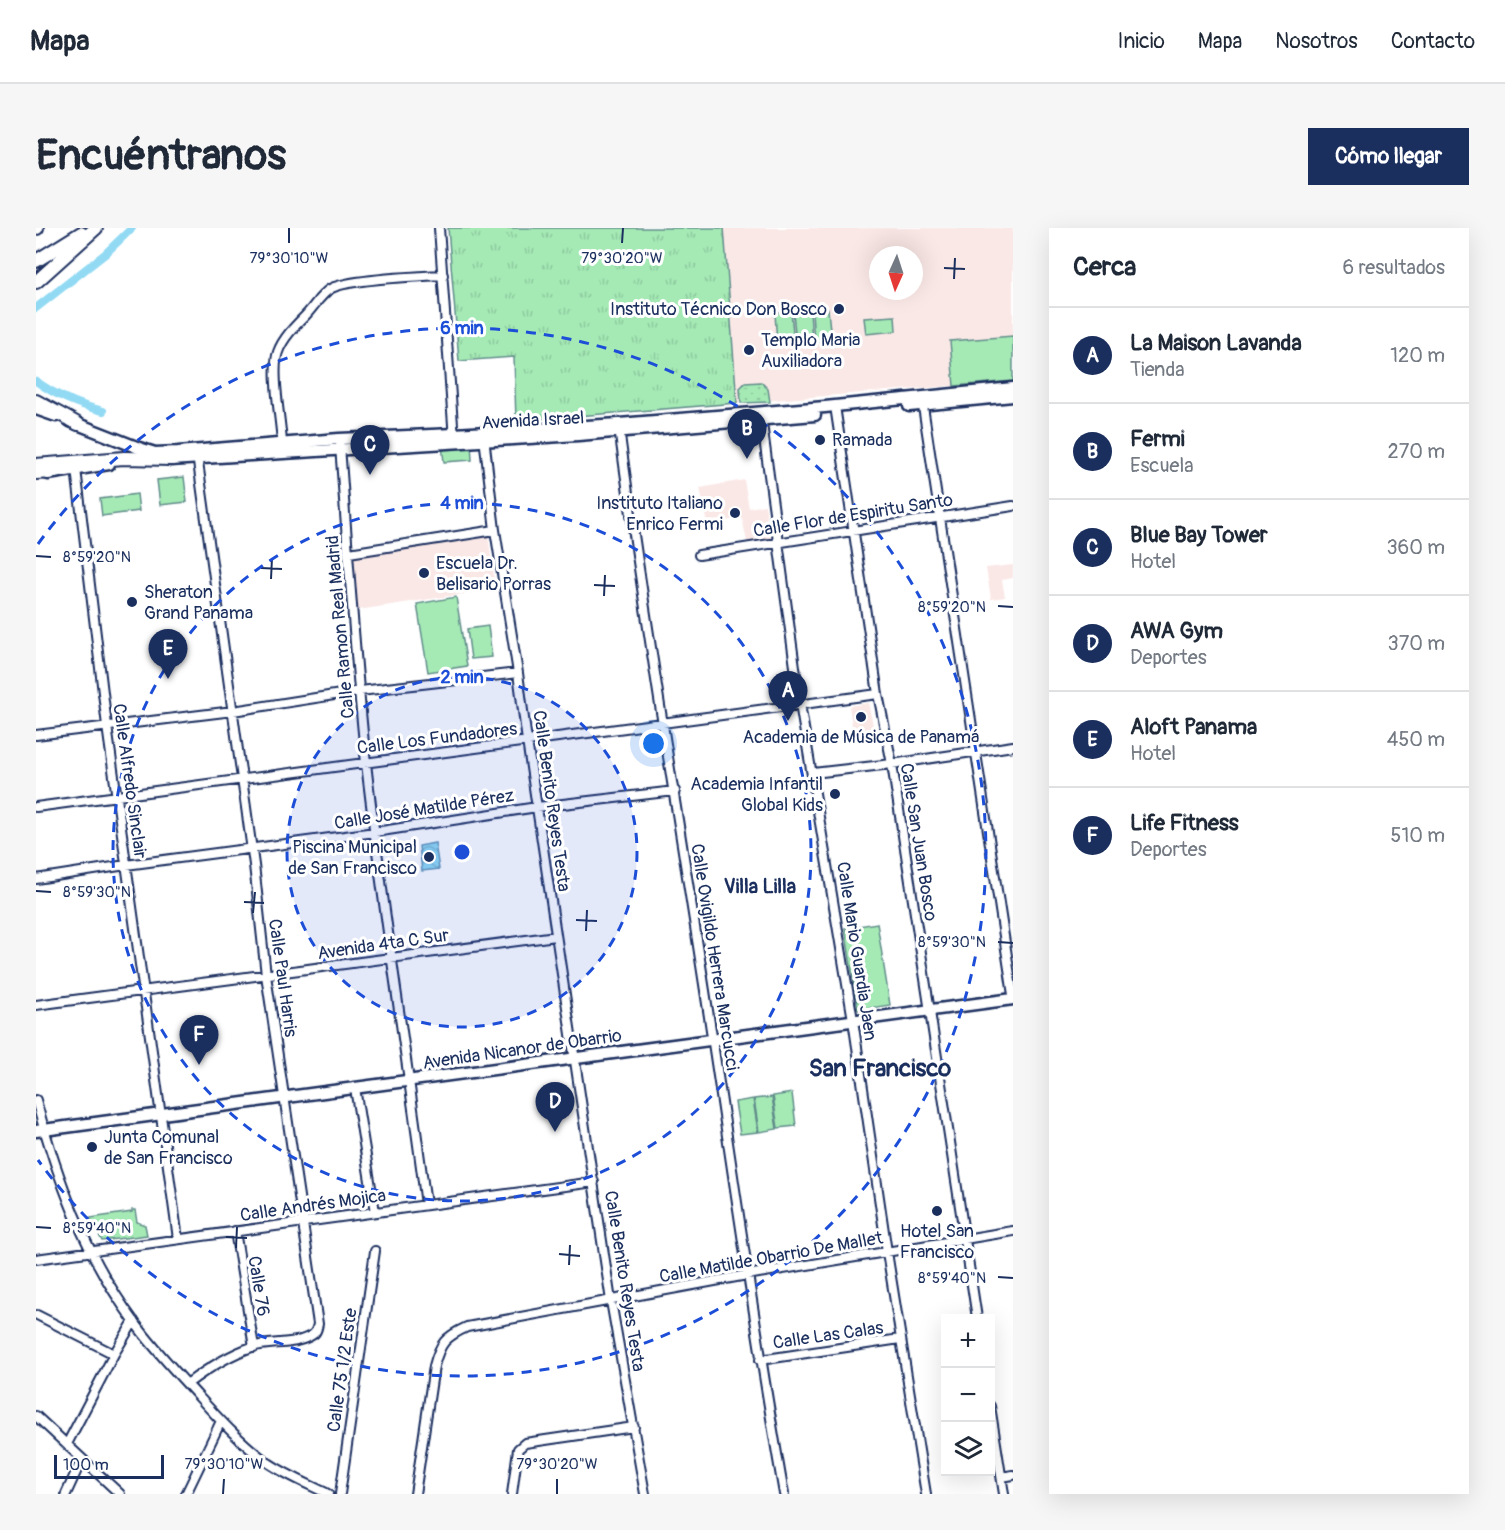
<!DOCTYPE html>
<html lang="es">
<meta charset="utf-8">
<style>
:root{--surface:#fff;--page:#f6f6f7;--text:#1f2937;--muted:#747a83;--line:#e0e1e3;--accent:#1b2f5e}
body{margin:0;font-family:Pangolin,sans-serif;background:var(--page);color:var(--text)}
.controls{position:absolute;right:18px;bottom:18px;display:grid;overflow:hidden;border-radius:0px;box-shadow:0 6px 24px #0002}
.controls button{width:54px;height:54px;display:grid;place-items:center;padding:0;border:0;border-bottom:2px solid var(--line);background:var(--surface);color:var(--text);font:30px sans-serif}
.compass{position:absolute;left:833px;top:18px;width:54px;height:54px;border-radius:50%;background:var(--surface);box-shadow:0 6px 24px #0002;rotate:183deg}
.scale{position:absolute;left:18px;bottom:15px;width:110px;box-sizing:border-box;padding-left:6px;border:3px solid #1b2f5e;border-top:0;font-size:16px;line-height:21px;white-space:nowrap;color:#1b2f5e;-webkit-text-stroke:4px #fff;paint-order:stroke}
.you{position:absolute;left:618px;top:516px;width:21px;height:21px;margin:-15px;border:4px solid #fff;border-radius:50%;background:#1a73e8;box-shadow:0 0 0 9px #1a73e833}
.badge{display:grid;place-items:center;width:39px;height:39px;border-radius:50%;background:var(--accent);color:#fff;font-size:20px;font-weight:700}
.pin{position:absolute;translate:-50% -50px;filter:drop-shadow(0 2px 3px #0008)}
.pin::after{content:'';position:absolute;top:32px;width:21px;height:18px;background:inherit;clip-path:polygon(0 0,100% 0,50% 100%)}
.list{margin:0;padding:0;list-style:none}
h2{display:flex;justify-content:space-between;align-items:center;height:78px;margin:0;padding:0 24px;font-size:26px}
h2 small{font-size:20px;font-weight:400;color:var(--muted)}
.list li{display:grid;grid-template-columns:39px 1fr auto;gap:18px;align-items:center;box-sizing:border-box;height:96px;padding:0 24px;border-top:2px solid var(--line)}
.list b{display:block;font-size:22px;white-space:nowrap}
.list p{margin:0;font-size:20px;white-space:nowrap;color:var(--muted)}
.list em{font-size:20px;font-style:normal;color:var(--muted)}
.icon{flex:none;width:33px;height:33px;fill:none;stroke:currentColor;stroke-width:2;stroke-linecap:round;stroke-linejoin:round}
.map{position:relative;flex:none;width:977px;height:1266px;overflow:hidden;border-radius:0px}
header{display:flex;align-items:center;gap:36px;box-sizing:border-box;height:84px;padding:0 30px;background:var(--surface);border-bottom:2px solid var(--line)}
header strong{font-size:28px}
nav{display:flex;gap:33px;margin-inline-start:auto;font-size:21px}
.intro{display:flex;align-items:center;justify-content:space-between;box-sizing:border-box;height:144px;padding:0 36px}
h1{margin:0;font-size:42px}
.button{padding:15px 27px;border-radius:0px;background:var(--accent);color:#fff;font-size:21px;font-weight:700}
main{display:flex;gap:36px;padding:0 36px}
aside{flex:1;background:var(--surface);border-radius:0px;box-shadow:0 6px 24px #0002}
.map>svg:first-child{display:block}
</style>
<header>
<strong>Mapa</strong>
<nav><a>Inicio</a><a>Mapa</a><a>Nosotros</a><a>Contacto</a></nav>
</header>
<div class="intro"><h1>Encuéntranos</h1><a class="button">Cómo llegar</a></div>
<main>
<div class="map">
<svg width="977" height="1266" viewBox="0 0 977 1266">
<defs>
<pattern id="park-tufts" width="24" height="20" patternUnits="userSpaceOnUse" patternTransform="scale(1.5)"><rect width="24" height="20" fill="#a5eab5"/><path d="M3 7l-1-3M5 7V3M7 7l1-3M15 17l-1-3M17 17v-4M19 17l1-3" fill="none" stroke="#8dc99e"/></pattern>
<pattern id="garden-dots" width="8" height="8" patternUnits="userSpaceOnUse" patternTransform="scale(1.5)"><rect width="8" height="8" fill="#a5eab5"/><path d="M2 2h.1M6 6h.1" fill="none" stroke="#8dc99e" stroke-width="1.8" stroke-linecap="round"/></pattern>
<pattern id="water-waves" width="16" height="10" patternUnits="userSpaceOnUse" patternTransform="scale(1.5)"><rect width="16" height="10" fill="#92daf3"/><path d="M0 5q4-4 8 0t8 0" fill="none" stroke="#7dbbd3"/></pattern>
</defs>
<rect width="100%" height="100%" fill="#fff"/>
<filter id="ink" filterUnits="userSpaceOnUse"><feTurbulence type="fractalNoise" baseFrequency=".0167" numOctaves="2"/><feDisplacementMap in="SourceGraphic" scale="12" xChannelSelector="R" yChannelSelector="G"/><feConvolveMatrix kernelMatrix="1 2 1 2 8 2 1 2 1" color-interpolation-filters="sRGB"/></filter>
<g filter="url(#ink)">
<path fill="#fae8e6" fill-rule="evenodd" d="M 688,0 L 977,0 L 977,153 L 701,175 ZM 842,27 L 878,27 L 878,63 L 842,63 Z
M 708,252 L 713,280 L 729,277 L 734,310 L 711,314 L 706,290 L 671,296 L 664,260 Z
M 452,308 L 460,361 L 322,382 L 317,329 Z
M 977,337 L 977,350 L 966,352 L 969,369 L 955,371 L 950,340 Z
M 832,475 L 838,501 L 817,504 L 813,478 Z"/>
<path fill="#a5eab5" stroke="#608c8a" stroke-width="1.5" d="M 792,81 L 795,113 L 778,114 L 776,83 Z
M 774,83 L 776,114 L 760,115 L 757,84 Z
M 755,84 L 758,115 L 741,116 L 739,85 Z
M 859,88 L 860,103 L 830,106 L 828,90 Z
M 977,108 L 977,153 L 918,158 L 914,113 Z
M 435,214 L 436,232 L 408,234 L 406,217 Z
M 148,249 L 151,274 L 124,277 L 121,252 Z
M 101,266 L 103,283 L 66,288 L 64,271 Z
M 420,369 L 431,438 L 392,444 L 381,376 Z
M 452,398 L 456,429 L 435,431 L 431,401 Z
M 841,695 L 854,777 L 822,782 L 809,700 Z
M 756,865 L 760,898 L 742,900 L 737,868 Z
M 736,869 L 741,901 L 723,904 L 718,871 Z
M 717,871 L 722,904 L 704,906 L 699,874 Z
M 96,982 L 99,982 L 101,994 L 109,997 L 111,1007 L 66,1013 L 54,990 L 96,984 Z"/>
<path fill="url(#park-tufts)" stroke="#608c8a" stroke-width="1.5" d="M 412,0 L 688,0 L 701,175 L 480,193 L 478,129 L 423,133 Z"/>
<path fill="url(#garden-dots)" stroke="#608c8a" stroke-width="1.5" d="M 725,154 L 732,161 L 734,174 L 705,175 L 704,160 L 709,155 Z"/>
<path fill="url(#water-waves)" stroke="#6296b7" stroke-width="1.5" d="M 399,615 L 403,641 L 386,643 L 383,618 Z"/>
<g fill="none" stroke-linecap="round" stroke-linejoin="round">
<path stroke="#92daf3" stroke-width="8" d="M 0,80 L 69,26 L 96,0
M 0,153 C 20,168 43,177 67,183"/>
<defs>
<path id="minor" d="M 403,0 L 418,211
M 886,172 L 977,767
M 799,178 L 842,466 L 856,536 L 941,1090
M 725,188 L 764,476 L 817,792 L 851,1024 L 890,1266
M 583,200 C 608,388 640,575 669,763 C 695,930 718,1099 748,1266
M 448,209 L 459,302 L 482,445 L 491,513 L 575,1073 L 609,1266
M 246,215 C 245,193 235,143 242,124 C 247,110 259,98 269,88 C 278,79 284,67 294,61 C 309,51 386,48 407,47
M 304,218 C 312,324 319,430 330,535 C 347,683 371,829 390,977
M 40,241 L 71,498 L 142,1011
M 313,325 L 459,302
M 663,327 L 977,278
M 0,507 L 197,483 L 324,463 L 482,445
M 777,545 L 856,536 L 977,518
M 0,579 L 842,466
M 0,651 L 90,637 L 339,604 L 501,579 L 639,563
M 0,777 L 520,708
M 319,860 L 339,984
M 0,872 C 21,950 49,1027 97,1092 C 116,1119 140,1144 162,1168 C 183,1191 206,1216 231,1234 C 250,1247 272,1256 292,1266
M 199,1003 L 218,1119
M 0,1031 L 558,954
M 1,1087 L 78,1126
M 724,1132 L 864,1111
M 151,1156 C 171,1141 192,1127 216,1119 C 234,1113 259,1118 276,1107 C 280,1105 281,1101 282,1096 L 230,747 L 218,637 L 161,227
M 954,1178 L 968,1266
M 0,1188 L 84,1266
M 31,1216 L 78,1126 L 98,1093
M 966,1249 L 977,1247
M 30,1266 L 46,1231
M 150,1266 L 185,1193
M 304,1266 L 339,1023
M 379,1266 L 398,1138 C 404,1115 409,1109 431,1099 L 711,1047 L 977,1003
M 476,1266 L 482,1221 L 489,1215 L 598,1199"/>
<path id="major" d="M 873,178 L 977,168
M 0,181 L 20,188
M 34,193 L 103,220 L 119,225 L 142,224 L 303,211 L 418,206 L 583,196 L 789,179 L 977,160
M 134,232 L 542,207 L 779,187
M 12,246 L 73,236
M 0,903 L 977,771"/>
<path id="highway" d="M 0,0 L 1,0
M 0,33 L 45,5
M 0,54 L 60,0
M 0,173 L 42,196
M 0,237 L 88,230 L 136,231
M 0,245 L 18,244"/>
</defs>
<use href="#minor" stroke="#1b2f5e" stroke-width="12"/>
<use href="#major" stroke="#1b2f5e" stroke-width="15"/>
<use href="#highway" stroke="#1b2f5e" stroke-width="16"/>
<use href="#minor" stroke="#fff" stroke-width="8"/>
<use href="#major" stroke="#fff" stroke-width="10"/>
<use href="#highway" stroke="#fff" stroke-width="12"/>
</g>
</g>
<path fill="none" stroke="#1b2f5e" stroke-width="2" d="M 253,15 L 253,0M 586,15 L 587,0M 908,40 L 929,41M 918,51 L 919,30M 0,328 L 15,329M 225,340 L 246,341M 235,351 L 236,330M 558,357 L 579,358M 568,368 L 569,347M 962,378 L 977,379M 0,663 L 15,664M 208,674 L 228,675M 217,685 L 219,664M 540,692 L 561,693M 550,703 L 551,682M 962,714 L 977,715M 0,999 L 15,1000M 190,1009 L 211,1010M 200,1020 L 201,999M 523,1026 L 544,1028M 533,1037 L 534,1017M 962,1049 L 977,1050M 187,1266 L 188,1251M 521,1266 L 521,1251"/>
<circle cx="426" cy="624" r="175" fill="#1d4ed8" fill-opacity=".12"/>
<g fill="none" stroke="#1d4ed8" stroke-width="3" stroke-dasharray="10 8">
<circle cx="426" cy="624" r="175"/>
<circle cx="426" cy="624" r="349"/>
<path d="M2 316A524 524 0 1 1 2 932"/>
</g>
<g fill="#1b2f5e" stroke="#fff" stroke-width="2">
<circle cx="803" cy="81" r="6"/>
<circle cx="713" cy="122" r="6"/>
<circle cx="784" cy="212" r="6"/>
<circle cx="699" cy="285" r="6"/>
<circle cx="388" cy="345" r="6"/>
<circle cx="96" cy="374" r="6"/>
<circle cx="825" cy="489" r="6"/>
<circle cx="799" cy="566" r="6"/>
<circle cx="393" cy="629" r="6"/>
<circle cx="56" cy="919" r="6"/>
<circle cx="901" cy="983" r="6"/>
</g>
<g text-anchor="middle" stroke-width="6" stroke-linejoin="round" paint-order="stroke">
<g font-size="18" fill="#1b2f5e" stroke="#fff" text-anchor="start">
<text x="791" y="87" text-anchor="end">Instituto Técnico Don Bosco</text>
<text x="725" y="118">Templo Maria<tspan x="725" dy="21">Auxiliadora</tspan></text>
<text x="796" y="218">Ramada</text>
<text x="687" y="281" text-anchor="end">Instituto Italiano<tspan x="687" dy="21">Enrico Fermi</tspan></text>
<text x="400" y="341">Escuela Dr.<tspan x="400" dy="21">Belisario Porras</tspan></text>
<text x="108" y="370">Sheraton<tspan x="108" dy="21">Grand Panama</tspan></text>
<text x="825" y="515" text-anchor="middle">Academia de Música de Panamá</text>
<text x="787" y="562" text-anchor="end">Academia Infantil<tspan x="787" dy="21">Global Kids</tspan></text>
<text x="381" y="625" text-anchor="end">Piscina Municipal<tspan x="381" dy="21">de San Francisco</tspan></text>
<text x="68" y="915">Junta Comunal<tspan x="68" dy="21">de San Francisco</tspan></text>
<text x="901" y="1009" text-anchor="middle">Hotel San<tspan x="901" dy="21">Francisco</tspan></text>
</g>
<g font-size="18" fill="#1b2f5e" stroke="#fff">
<text transform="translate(497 192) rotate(-3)" y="6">Avenida Israel</text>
<text transform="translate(817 287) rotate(-9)" y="6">Calle Flor de Espiritu Santo</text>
<text transform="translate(304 399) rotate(-95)" y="6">Calle Ramon Real Madrid</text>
<text transform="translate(401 510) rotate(-7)" y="6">Calle Los Fundadores</text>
<text transform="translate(94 553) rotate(82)" y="6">Calle Alfredo Sinclair</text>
<text transform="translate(516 573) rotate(82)" y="6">Calle Benito Reyes Testa</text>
<text transform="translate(388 581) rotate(-9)" y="6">Calle José Matilde Pérez</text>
<text transform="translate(883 614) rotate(81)" y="6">Calle San Juan Bosco</text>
<text transform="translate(347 716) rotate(-8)" y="6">Avenida 4ta C Sur</text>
<text transform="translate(821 723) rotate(81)" y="6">Calle Mario Guardia Jaen</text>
<text transform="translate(679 729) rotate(81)" y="6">Calle Ovigildo Herrera Marcucci</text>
<text transform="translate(247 750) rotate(82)" y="6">Calle Paul Harris</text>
<text transform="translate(486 821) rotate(-8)" y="6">Avenida Nicanor de Obarrio</text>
<text transform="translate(277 977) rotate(-8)" y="6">Calle Andrés Mojica</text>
<text transform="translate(735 1029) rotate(-10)" y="6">Calle Matilde Obarrio De Mallet</text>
<text transform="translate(589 1053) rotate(81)" y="6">Calle Benito Reyes Testa</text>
<text transform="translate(223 1058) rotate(81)" y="6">Calle 76</text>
<text transform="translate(792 1107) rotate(-8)" y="6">Calle Las Calas</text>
<text transform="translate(306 1142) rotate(-82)" y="6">Calle 75 1/2 Este</text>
</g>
<g font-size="20" font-weight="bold" fill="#1b2f5e" stroke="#fff">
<text x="724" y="665">Villa Lilla</text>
</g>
<g font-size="24" font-weight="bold" fill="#1b2f5e" stroke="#fff">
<text x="844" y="848">San Francisco</text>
</g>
</g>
<g font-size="15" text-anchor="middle" fill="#1b2f5e" stroke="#fff" stroke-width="6" stroke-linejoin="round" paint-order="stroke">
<text x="253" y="35">79°30'10"W</text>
<text x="586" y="35">79°30'20"W</text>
<text x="61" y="334">8°59'20"N</text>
<text x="916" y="384">8°59'20"N</text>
<text x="61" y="669">8°59'30"N</text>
<text x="916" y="719">8°59'30"N</text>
<text x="61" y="1005">8°59'40"N</text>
<text x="916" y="1055">8°59'40"N</text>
<text x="188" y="1241">79°30'10"W</text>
<text x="521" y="1241">79°30'20"W</text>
</g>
<circle cx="426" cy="624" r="9" fill="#1d4ed8" stroke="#fff" stroke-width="3"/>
<g font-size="18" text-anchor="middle" font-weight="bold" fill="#1d4ed8" stroke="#fff" stroke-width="6" stroke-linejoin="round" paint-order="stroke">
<text x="426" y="106">6 min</text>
<text x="426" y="281">4 min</text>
<text x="426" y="455">2 min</text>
</g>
</svg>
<div class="controls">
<button>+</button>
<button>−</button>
<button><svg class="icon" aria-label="layers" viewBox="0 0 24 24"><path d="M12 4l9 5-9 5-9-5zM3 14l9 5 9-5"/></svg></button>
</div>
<svg class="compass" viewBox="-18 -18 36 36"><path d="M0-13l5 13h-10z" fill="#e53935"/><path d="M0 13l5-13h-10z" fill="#747a83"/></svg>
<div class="scale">100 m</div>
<div class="you"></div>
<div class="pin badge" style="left:752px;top:493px">A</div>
<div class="pin badge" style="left:711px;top:231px">B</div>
<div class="pin badge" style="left:334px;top:247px">C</div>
<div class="pin badge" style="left:519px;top:904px">D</div>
<div class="pin badge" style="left:132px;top:451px">E</div>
<div class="pin badge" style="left:163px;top:837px">F</div>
</div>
<aside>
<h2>Cerca<small>6 resultados</small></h2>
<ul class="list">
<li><span class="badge">A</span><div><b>La Maison Lavanda</b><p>Tienda</p></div><em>120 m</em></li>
<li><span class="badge">B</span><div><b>Fermi</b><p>Escuela</p></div><em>270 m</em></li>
<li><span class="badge">C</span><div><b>Blue Bay Tower</b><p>Hotel</p></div><em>360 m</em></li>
<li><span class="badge">D</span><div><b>AWA Gym</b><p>Deportes</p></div><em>370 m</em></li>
<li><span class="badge">E</span><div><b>Aloft Panama</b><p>Hotel</p></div><em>450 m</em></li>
<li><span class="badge">F</span><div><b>Life Fitness</b><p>Deportes</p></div><em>510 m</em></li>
</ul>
</aside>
</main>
